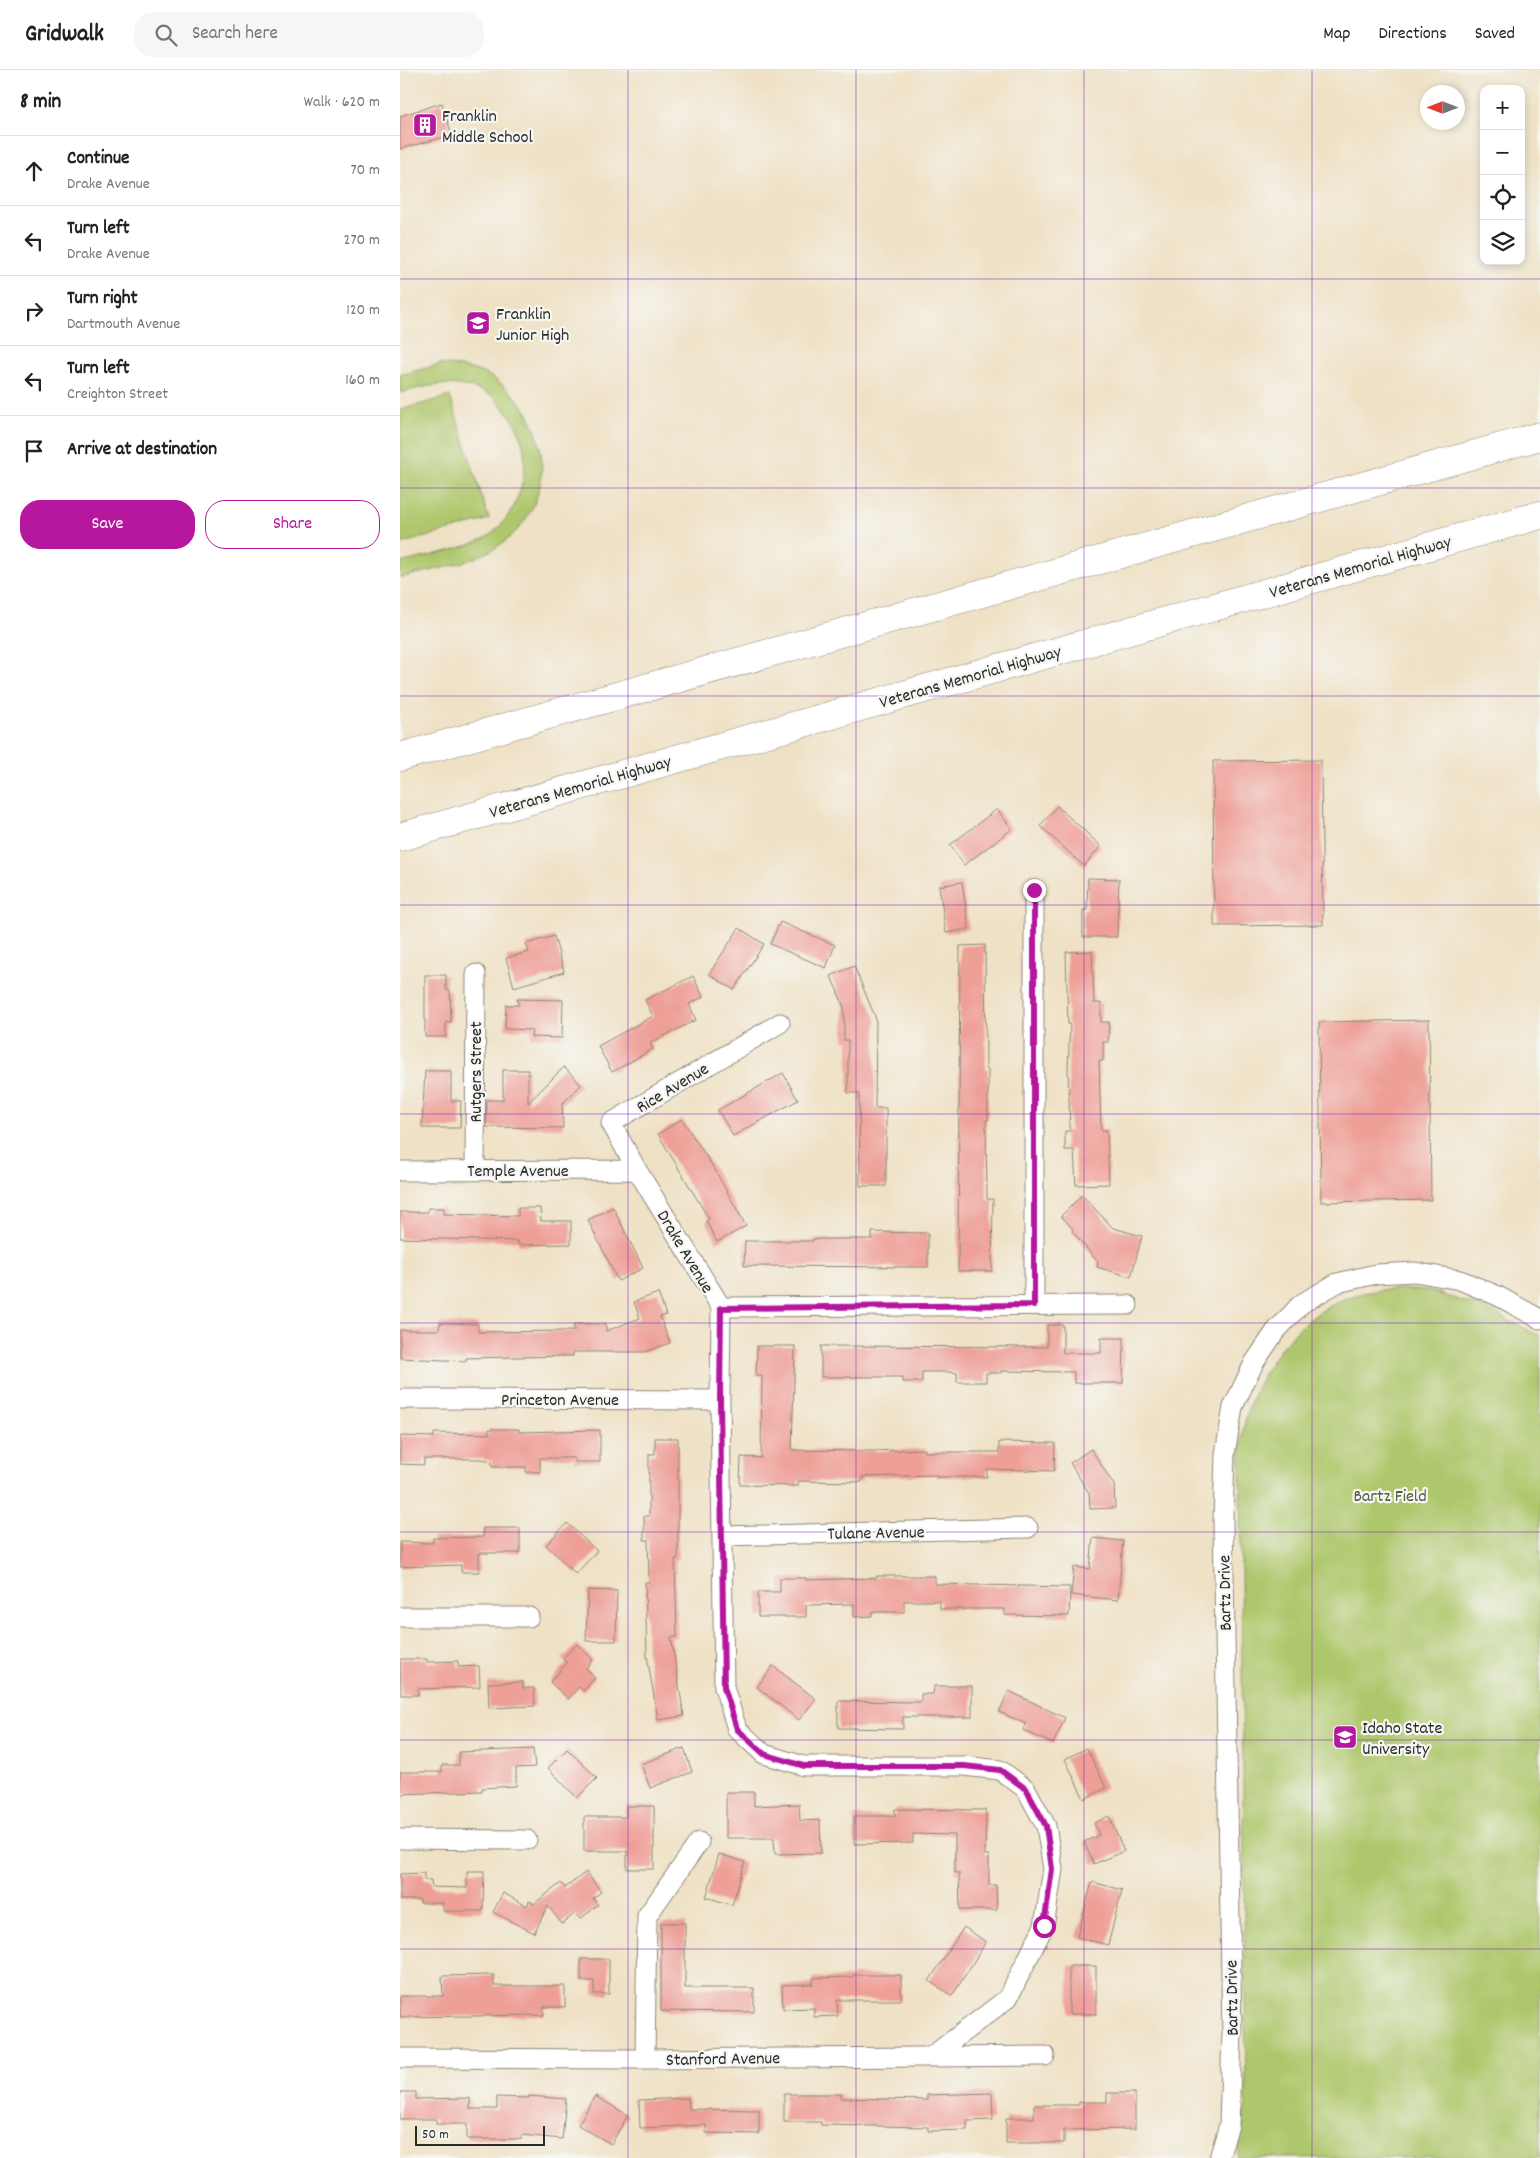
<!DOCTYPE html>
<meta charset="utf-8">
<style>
:root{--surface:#fff;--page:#f6f6f6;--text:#222;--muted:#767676;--line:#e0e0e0;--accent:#b5179e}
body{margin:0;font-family:Dekko,sans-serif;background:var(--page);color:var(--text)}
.controls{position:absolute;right:15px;top:15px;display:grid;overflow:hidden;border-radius:10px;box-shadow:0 2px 8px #0003}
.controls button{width:45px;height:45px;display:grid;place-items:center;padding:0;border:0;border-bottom:1px solid var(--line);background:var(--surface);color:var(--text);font:25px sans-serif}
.compass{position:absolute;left:1020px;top:15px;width:45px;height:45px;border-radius:50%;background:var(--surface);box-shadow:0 2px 8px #0003;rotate:270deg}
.scale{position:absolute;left:15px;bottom:12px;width:130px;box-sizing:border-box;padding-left:5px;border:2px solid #2b2b2b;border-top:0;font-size:14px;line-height:18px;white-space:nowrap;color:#2b2b2b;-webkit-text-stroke:4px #f6f6f2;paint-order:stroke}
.stop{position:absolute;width:15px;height:15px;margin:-11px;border:4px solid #b5179e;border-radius:50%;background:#fff}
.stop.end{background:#b5179e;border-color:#fff;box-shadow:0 1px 5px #0008}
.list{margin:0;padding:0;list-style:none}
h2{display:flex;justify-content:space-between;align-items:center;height:65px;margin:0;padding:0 20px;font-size:21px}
h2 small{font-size:16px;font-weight:400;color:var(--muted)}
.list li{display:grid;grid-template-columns:32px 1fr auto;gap:15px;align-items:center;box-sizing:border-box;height:70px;padding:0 20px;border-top:1px solid var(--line)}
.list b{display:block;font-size:19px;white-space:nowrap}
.list p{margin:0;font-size:16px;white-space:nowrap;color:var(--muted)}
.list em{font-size:16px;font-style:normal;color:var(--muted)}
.actions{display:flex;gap:10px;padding:15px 20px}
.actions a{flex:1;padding:11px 0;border:1px solid var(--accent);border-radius:20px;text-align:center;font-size:18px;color:var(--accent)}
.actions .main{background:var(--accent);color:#fff}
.icon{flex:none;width:28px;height:28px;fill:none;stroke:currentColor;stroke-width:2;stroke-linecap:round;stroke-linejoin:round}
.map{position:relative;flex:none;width:1140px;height:2088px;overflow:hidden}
header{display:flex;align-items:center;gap:30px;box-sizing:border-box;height:70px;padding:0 25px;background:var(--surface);border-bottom:1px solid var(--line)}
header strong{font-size:24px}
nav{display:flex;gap:28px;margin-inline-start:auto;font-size:18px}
.search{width:350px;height:45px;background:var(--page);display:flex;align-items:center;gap:12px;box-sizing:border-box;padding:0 18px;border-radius:20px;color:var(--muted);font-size:19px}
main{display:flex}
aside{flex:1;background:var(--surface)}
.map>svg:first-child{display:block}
</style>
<header>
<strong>Gridwalk</strong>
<div class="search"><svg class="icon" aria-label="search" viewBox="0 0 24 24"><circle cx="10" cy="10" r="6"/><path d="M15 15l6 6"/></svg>Search here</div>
<nav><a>Map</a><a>Directions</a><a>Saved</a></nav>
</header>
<main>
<aside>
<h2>8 min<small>Walk · 620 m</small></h2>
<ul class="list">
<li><svg class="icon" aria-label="ahead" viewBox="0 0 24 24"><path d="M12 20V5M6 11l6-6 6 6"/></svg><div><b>Continue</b><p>Drake Avenue</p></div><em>70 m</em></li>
<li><svg class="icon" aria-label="left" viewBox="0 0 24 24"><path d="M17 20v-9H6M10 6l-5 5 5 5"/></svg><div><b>Turn left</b><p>Drake Avenue</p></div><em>270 m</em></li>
<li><svg class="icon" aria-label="right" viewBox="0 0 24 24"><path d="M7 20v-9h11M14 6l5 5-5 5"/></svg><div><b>Turn right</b><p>Dartmouth Avenue</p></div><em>120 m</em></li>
<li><svg class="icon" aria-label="left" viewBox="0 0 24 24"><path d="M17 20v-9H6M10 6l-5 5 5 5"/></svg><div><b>Turn left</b><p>Creighton Street</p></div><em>160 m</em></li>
<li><svg class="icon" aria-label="arrive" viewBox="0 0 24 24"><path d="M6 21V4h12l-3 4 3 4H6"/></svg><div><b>Arrive at destination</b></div></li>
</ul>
<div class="actions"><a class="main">Save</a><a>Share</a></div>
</aside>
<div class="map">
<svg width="1140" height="2088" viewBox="0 0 1140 2088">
<rect width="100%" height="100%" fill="#f6f6f2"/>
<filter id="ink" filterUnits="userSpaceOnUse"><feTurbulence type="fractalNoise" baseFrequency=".02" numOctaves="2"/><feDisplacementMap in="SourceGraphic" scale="10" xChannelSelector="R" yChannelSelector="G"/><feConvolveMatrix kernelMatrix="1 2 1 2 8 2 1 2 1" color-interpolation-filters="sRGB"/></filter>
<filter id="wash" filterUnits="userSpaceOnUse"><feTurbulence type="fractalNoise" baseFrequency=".0096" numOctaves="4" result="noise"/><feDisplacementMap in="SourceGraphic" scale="20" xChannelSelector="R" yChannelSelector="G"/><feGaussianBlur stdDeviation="1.12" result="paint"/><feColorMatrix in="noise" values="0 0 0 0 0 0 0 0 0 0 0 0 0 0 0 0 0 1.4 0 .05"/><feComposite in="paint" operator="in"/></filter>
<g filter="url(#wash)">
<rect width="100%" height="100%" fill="#efe1c5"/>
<path fill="#afc76c" stroke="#6d794c" d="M 42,294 C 60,297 81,299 96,310 C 152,348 159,430 104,472 C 75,494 34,499 0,508 L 0,493 C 20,488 76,476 90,465 C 127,436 138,375 105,340 C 100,335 95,327 89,324 C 56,309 33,314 0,323 L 0,305 Z
M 50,326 L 89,449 L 0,474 L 0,340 Z
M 1028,1220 L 1084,1238 L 1140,1266 L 1140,2088 L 837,2088 L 846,2038 L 840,1389 C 842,1372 843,1353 849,1337 C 868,1282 914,1229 974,1221 C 991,1218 1010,1220 1028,1220 Z"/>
<g id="blocks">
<path fill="#ee9f96" d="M 42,33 L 52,65 L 0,79 L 0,46 Z
M 921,690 L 923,855 L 814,856 L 813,691 Z
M 657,736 L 701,776 L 684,796 L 640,756 Z
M 597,739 L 612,759 L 564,795 L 550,775 Z
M 688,808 L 719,809 L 717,867 L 683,867 L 683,840 L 687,840 Z
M 562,812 L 569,859 L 546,863 L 539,816 Z
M 380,852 L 435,875 L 426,898 L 370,874 Z
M 339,858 L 364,874 L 334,920 L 309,904 Z
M 154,866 L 164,902 L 114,917 L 106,888 L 129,882 L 126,874 Z
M 585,875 L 586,999 L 588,999 L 588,1050 L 586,1050 L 587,1129 L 593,1129 L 592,1201 L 558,1201 L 560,876 Z
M 692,881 L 694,933 L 701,933 L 701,952 L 709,952 L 708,972 L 703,972 L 703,991 L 699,991 L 701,1060 L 707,1060 L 709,1114 L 676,1115 L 674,1080 L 665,1080 L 665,1061 L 670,1061 L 668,999 L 670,954 L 668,954 L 666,882 Z
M 454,896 L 476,949 L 475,1038 L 486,1038 L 486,1116 L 460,1116 L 459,1023 L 448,1023 L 448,970 L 444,970 L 444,937 L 431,906 Z
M 25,905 L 46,905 L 46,920 L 50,920 L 51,952 L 46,952 L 46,967 L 25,967 Z
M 293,906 L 303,927 L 289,934 L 296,950 L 250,973 L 253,979 L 212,1002 L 198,976 L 253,946 L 245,930 Z
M 117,929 L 163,930 L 162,968 L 131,967 L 132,960 L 105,959 L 106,935 L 119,935 Z
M 1029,950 L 1031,1130 L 921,1132 L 919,952 Z
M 164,997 L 181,1015 L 162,1034 L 163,1058 L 86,1057 L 87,1030 L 103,1030 L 103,1000 L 128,1000 L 128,1033 Z
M 25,1001 L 51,1001 L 51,1031 L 61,1031 L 60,1058 L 22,1058 Z
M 383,1003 L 398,1030 L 333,1066 L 318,1040 Z
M 282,1049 L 315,1100 L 346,1156 L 317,1172 L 306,1151 L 309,1149 L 258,1064 Z
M 682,1125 L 713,1158 L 742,1166 L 731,1207 L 697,1197 L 698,1192 L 672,1161 L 673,1159 L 661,1146 Z
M 213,1137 L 243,1198 L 218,1211 L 188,1150 Z
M 28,1138 L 44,1138 L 44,1144 L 118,1146 L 118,1138 L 140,1138 L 141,1151 L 171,1151 L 171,1174 L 118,1175 L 118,1171 L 0,1168 L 0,1142 L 28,1142 Z
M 472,1162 L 528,1163 L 528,1197 L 344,1196 L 345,1171 L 413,1171 L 413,1169 L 472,1169 Z
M 258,1223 L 266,1245 L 260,1247 L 270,1273 L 245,1282 L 173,1282 L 173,1286 L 66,1288 L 66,1291 L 0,1288 L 0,1260 L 39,1260 L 40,1253 L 78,1254 L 78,1262 L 174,1261 L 174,1254 L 206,1254 L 206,1261 L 240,1248 L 234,1232 Z
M 647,1255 L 663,1255 L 663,1283 L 701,1283 L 701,1268 L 724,1268 L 723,1313 L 674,1313 L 674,1302 L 601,1301 L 601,1303 L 586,1303 L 586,1312 L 557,1312 L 557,1303 L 549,1302 L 522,1302 L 522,1312 L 503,1312 L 503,1307 L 421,1307 L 421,1276 L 647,1277 Z
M 357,1276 L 395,1276 L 392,1380 L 473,1381 L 525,1379 L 525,1382 L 599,1382 L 599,1372 L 655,1373 L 654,1401 L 587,1399 L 587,1407 L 536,1407 L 536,1405 L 462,1407 L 462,1412 L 398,1411 L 398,1416 L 340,1415 L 341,1387 L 361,1388 L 362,1306 L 356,1306 Z
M 89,1359 L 119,1359 L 119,1362 L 200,1360 L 200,1392 L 175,1392 L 175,1388 L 140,1388 L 140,1402 L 126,1402 L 126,1397 L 92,1397 L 92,1391 L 82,1389 L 24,1389 L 24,1395 L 0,1394 L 0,1366 L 34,1367 L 34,1363 L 89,1364 Z
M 255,1368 L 278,1368 L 278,1489 L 275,1489 L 277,1567 L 271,1567 L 284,1646 L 258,1650 L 247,1586 L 245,1512 L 249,1512 L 248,1470 L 244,1470 L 244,1446 L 249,1446 L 249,1384 L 255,1384 Z
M 691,1379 L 714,1415 L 715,1438 L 690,1439 L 689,1423 L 670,1393 Z
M 167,1453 L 197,1481 L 176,1504 L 146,1475 Z
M 83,1458 L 120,1458 L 120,1483 L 79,1483 L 79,1502 L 61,1502 L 61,1495 L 0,1497 L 0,1472 L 33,1473 L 33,1468 L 83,1467 Z
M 693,1468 L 723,1471 L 718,1530 L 671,1525 L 674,1497 L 690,1499 Z
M 477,1506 L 535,1506 L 535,1514 L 670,1517 L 669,1546 L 605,1545 L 605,1539 L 540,1539 L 540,1531 L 504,1531 L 504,1542 L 472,1542 L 472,1546 L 454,1547 L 454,1534 L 406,1535 L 406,1547 L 358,1547 L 358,1522 L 380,1522 L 380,1508 L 406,1508 L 406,1510 L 477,1508 Z
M 188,1520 L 217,1521 L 216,1571 L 186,1571 Z
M 177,1574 L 193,1590 L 186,1598 L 195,1608 L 183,1621 L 179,1617 L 168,1629 L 150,1612 L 167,1593 L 162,1589 Z
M 0,1589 L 27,1589 L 27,1592 L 58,1591 L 58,1597 L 79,1596 L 80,1617 L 18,1619 L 18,1625 L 1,1625 Z
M 373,1596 L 416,1629 L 399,1650 L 357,1617 Z
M 123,1612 L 123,1618 L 134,1618 L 135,1636 L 89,1638 L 88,1613 Z
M 534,1616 L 572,1616 L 572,1647 L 503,1647 L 503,1659 L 438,1658 L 438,1631 L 521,1632 L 521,1624 L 533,1624 Z
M 609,1621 L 665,1648 L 653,1674 L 623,1660 L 626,1654 L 599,1642 Z
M 284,1678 L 292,1702 L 250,1718 L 241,1694 Z
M 687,1678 L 706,1718 L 684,1729 L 665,1689 Z
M 133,1679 L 135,1697 L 116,1698 L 116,1716 L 82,1718 L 82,1721 L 0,1724 L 0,1702 L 42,1702 L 42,1695 L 59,1695 L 59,1682 Z
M 167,1679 L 197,1708 L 177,1728 L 148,1698 Z
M 326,1722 L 354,1722 L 354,1736 L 399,1734 L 400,1751 L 420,1750 L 421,1783 L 375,1784 L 374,1768 L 326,1768 Z
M 226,1736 L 254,1736 L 254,1799 L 227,1799 L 227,1781 L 184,1781 L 184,1747 L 226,1747 Z
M 495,1739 L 586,1740 L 585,1785 L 589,1785 L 589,1815 L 596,1815 L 597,1840 L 560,1840 L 559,1803 L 555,1803 L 555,1765 L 513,1764 L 513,1773 L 454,1774 L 454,1746 L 495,1746 Z
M 709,1746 L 724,1781 L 694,1794 L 684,1772 L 699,1765 L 694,1753 Z
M 319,1784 L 345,1792 L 332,1835 L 306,1827 Z
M 67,1801 L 84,1801 L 83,1841 L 43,1841 L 43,1833 L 20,1833 L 20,1830 L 0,1830 L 0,1804 L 24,1803 L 24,1810 L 31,1810 L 32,1817 L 67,1818 Z
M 186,1802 L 201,1822 L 193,1828 L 198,1835 L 180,1849 L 175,1843 L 162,1854 L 148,1836 L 134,1863 L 93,1842 L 103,1823 L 127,1836 L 129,1831 L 134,1834 L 161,1813 L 165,1818 Z
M 692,1812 L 722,1820 L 708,1875 L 677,1867 Z
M 261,1853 L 285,1853 L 285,1918 L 354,1918 L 354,1942 L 261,1941 Z
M 564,1857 L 586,1872 L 552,1926 L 529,1911 Z
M 181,1889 L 209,1889 L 209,1924 L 194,1924 L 194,1911 L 181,1911 Z
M 669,1896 L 696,1896 L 696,1944 L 669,1944 Z
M 94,1905 L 94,1916 L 165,1916 L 165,1937 L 144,1937 L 144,1945 L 0,1947 L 0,1926 L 43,1926 L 42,1906 Z
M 453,1905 L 501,1905 L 501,1930 L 437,1930 L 438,1946 L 414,1947 L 414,1938 L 383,1939 L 382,1915 L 413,1914 L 413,1908 L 453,1907 Z
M 0,2022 L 16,2022 L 16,2029 L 70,2028 L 70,2039 L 97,2039 L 97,2027 L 129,2028 L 129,2026 L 166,2029 L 162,2069 L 122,2065 L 122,2069 L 67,2069 L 67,2054 L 36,2054 L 36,2049 L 0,2049 Z
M 592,2023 L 593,2050 L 567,2051 L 567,2060 L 528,2061 L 528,2057 L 421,2055 L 421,2052 L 384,2052 L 384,2024 L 441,2024 L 441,2028 L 527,2030 L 527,2025 Z
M 707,2023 L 735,2023 L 735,2059 L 664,2060 L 664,2073 L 606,2073 L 606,2048 L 634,2048 L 634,2035 L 679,2035 L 679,2032 L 707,2032 Z
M 195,2026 L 228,2045 L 211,2074 L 178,2055 Z
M 288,2028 L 289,2039 L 359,2040 L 359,2064 L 306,2063 L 306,2055 L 240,2058 L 239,2030 Z"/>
</g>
</g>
<g filter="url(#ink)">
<use href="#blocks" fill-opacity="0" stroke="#8d8678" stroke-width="1"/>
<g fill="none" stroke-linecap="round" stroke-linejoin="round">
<defs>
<path id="minor" d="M 634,820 L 634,1235
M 380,953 L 211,1053 L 237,1100 L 321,1237 L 320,1330 L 324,1617 L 337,1659 L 364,1684 L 404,1696 L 564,1696 L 600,1700 L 626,1719 L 646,1756 L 653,1799 L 644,1856 L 608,1928 L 532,1986
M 75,1100 L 76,904
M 0,1101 L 237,1100
M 321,1237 L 728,1235
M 0,1329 L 320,1330
M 323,1466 L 628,1458
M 0,1547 L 129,1547
M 0,1769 L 127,1770
M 0,1988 L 245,1989 L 645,1986
M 245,1989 L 247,1846 L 299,1772
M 819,2088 L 829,2055 L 832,1964 L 823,1449 L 825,1384 L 833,1337 L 854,1293 L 875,1262 L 901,1234 L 937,1213 L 976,1204 L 1015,1202 L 1060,1210 L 1098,1226 L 1140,1249"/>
<path id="motorway" d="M 0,687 L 1140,366
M 0,767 L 1140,445"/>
</defs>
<use href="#minor" stroke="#8d8678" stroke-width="21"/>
<use href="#motorway" stroke="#8d8678" stroke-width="29"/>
<use href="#minor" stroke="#fff" stroke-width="19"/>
<use href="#motorway" stroke="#fff" stroke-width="28"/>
</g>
</g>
<g fill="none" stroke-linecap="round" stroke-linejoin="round" filter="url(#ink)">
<path stroke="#b5179e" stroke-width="6" d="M 634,820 L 634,1235 L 321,1238 L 320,1330 L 324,1617 L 337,1659 L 364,1684 L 404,1696 L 564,1696 L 600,1700 L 626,1719 L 646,1756 L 652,1799 L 644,1856"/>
</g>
<path fill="none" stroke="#7b2cbf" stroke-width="1" stroke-opacity="0.55" d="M 228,0 L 228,2088M 456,0 L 456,2088M 684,0 L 684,2088M 912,0 L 912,2088M 0,209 L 1140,209M 0,418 L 1140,418M 0,626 L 1140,626M 0,835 L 1140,835M 0,1044 L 1140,1044M 0,1253 L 1140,1253M 0,1462 L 1140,1462M 0,1670 L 1140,1670M 0,1879 L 1140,1879"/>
<defs>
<symbol id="building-square" viewBox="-11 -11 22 22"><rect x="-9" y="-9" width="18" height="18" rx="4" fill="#b5179e" stroke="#f6f6f2"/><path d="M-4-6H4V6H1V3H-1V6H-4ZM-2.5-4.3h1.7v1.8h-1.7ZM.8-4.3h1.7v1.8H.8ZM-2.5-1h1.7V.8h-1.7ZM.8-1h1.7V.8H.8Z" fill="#fff"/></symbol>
<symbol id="school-square" viewBox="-11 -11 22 22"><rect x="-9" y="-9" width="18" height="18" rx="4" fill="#b5179e" stroke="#f6f6f2"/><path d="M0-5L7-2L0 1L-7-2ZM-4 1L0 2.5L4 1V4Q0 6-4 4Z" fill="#fff"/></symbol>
<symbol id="university-square" viewBox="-11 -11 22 22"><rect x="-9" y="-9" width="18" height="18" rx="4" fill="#b5179e" stroke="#f6f6f2"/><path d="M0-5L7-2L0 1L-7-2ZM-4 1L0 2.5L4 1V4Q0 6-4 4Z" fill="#fff"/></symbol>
</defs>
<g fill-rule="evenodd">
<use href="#building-square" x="11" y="41" width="28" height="28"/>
<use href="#school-square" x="64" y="239" width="28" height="28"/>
<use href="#university-square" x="931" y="1653" width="28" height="28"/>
</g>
<g text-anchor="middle" stroke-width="4.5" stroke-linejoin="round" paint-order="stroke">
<g font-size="18" fill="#2b2b2b" stroke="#f6f6f2" text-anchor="start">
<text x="42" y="51">Franklin<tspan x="42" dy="21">Middle School</tspan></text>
<text x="96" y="249">Franklin<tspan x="96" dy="21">Junior High</tspan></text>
<text x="962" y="1663">Idaho State<tspan x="962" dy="21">University</tspan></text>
</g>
<g font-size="18" fill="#2b2b2b" stroke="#f6f6f2">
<text transform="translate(960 496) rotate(-16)" y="6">Veterans Memorial Highway</text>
<text transform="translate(570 606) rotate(-16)" y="6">Veterans Memorial Highway</text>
<text transform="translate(180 716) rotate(-16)" y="6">Veterans Memorial Highway</text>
<text transform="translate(75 1002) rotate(-90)" y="6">Rutgers Street</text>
<text transform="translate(272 1017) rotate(-31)" y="6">Rice Avenue</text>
<text x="118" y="1106">Temple Avenue</text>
<text transform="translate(286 1181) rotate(59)" y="6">Drake Avenue</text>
<text x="160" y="1335">Princeton Avenue</text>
<text transform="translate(476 1462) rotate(-1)" y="6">Tulane Avenue</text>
<text transform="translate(824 1523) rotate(-91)" y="6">Bartz Drive</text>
<text transform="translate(831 1928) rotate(-91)" y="6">Bartz Drive</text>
<text transform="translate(323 1988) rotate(-1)" y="6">Stanford Avenue</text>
</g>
<g font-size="18" fill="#535a3e" stroke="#f6f6f2">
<text x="990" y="1431">Bartz Field</text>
</g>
</g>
</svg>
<div class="controls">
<button>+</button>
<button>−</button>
<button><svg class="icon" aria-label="locate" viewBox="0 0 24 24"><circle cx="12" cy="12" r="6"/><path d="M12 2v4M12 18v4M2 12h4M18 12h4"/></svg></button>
<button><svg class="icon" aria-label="layers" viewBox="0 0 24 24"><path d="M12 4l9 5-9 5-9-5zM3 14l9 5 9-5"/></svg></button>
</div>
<svg class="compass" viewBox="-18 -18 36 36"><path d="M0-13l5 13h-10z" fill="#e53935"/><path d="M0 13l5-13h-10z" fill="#767676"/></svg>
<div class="scale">50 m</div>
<div class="stop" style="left:644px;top:1856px"></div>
<div class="stop end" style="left:634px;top:820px"></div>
</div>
</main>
